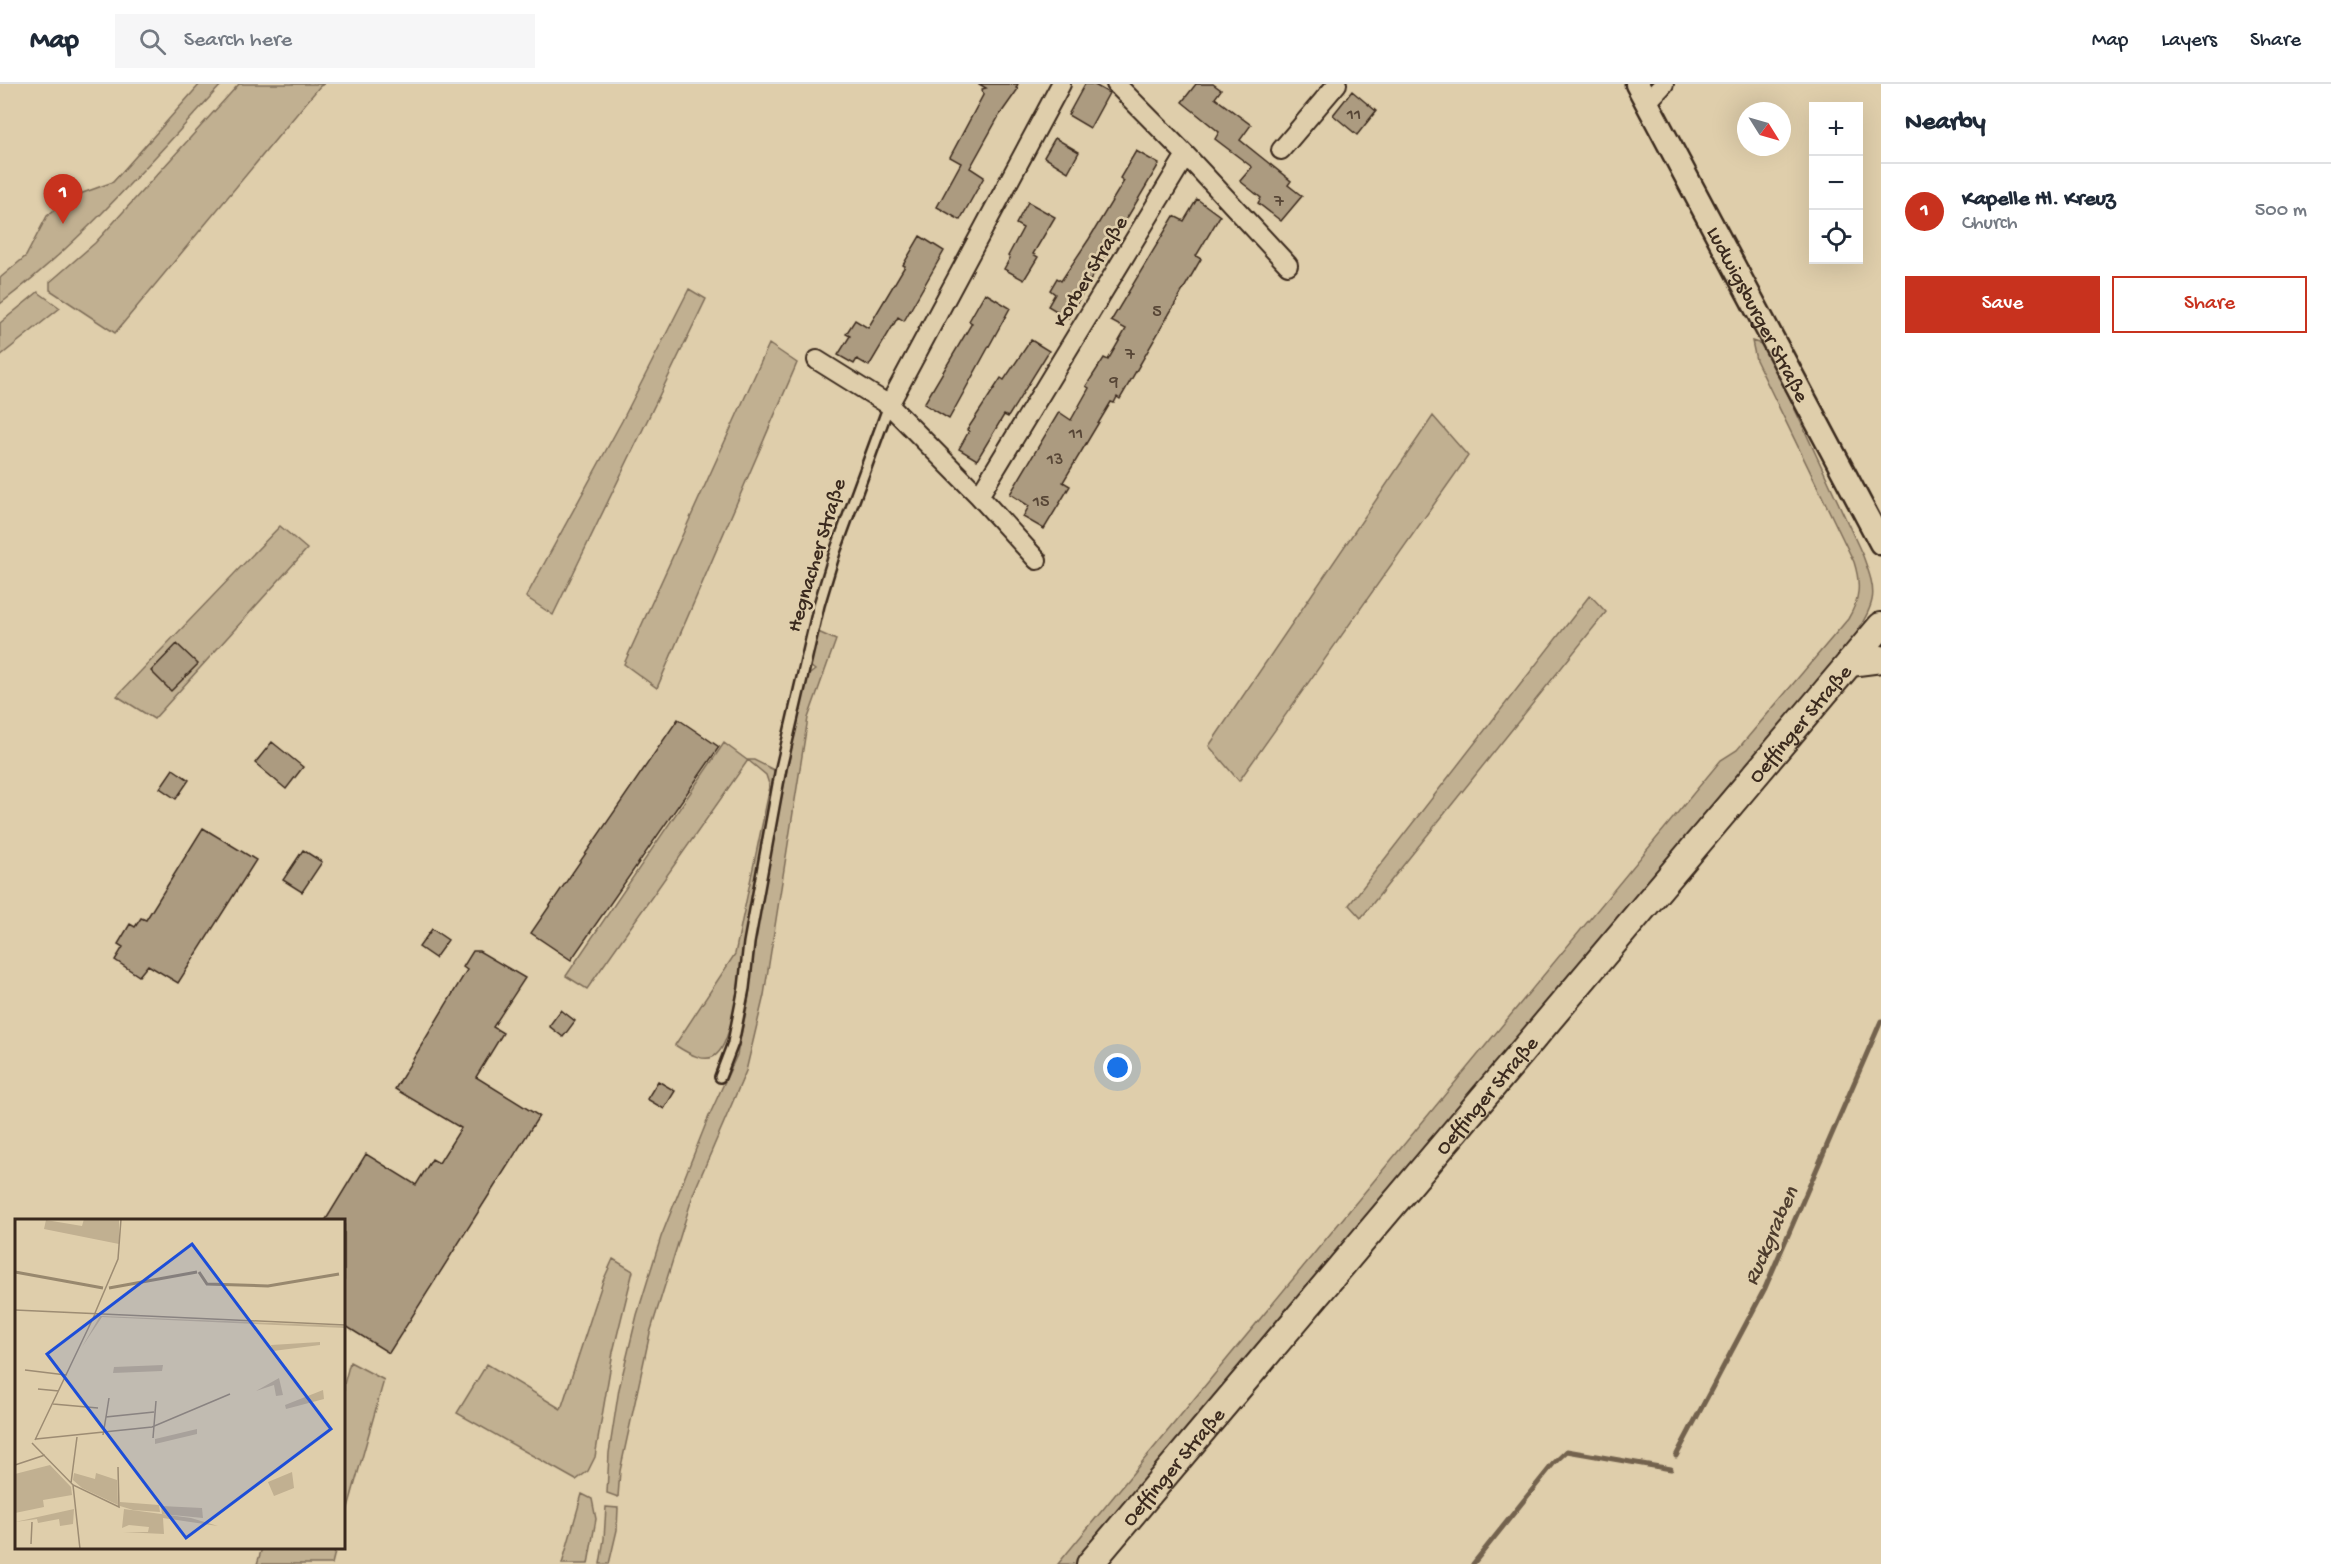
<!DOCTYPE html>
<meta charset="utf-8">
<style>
:root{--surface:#fff;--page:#f6f6f7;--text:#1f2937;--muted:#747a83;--line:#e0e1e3;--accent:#c8321e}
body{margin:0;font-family:"Gochi Hand",sans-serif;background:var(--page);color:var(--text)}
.controls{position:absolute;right:18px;top:18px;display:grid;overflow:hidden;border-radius:0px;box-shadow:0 6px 24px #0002}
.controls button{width:54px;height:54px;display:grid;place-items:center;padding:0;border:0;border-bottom:2px solid var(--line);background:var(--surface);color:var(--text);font:30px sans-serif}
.compass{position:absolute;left:1737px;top:18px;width:54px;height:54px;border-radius:50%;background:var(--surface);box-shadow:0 6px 24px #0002;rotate:127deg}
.you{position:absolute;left:1118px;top:984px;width:21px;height:21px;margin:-15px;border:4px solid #fff;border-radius:50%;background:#1a73e8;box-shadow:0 0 0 9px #1a73e833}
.badge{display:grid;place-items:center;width:39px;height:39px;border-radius:50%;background:var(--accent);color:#fff;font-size:20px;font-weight:700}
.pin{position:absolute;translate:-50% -50px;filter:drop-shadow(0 2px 3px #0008)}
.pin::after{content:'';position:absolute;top:32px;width:21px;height:18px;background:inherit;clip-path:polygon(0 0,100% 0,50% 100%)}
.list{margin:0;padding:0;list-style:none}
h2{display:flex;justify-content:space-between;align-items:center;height:78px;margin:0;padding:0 24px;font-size:26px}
h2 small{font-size:20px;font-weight:400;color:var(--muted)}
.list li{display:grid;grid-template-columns:39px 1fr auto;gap:18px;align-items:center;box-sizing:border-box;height:96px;padding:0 24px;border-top:2px solid var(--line)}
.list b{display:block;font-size:22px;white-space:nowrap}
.list p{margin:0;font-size:20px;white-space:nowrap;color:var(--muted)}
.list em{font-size:20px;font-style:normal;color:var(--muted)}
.actions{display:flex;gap:12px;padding:18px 24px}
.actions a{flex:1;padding:14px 0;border:2px solid var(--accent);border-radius:0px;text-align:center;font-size:21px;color:var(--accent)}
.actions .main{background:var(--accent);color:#fff}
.icon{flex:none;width:33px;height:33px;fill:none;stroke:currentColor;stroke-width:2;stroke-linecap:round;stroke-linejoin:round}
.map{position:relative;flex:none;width:1881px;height:1480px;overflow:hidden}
header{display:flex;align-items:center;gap:36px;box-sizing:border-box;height:84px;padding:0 30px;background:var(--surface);border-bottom:2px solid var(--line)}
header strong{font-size:28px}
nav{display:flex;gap:33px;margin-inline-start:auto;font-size:21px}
.search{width:420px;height:54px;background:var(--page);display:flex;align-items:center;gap:15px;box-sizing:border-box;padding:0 21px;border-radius:0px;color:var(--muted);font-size:22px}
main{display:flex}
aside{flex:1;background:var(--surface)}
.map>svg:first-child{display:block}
</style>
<header>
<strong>Map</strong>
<div class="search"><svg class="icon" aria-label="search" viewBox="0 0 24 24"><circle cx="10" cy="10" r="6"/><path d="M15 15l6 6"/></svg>Search here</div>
<nav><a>Map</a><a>Layers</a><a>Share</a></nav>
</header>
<main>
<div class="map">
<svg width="1881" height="1480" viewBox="0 0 1881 1480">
<rect width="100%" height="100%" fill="#dfceab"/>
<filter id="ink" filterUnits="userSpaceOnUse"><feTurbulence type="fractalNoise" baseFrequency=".0167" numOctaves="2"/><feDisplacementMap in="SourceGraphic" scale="12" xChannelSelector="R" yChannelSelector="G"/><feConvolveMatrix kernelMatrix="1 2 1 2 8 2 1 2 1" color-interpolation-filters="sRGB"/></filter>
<g filter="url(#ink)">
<path fill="#c1b091" stroke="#7e6d58" stroke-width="1.5" d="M 200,0 L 222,0 C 151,77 83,157 0,220 L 0,194 L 26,172 L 47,132 L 69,114 L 113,98 Z
M 239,0 L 324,0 L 320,2 L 115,249 L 50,206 L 50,198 L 95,159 Z
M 689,205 L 706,215 L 553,531 L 526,513 L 622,337 Z
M 38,208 L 60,224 L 0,272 L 0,239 Z
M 1752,257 L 1765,261 L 1863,472 C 1878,512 1876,515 1855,552 L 1080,1480 L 1058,1480 L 1721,676 L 1737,666 L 1848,535 C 1860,515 1861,500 1854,478 L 1756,276 Z
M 769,260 L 797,279 L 657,604 L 624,580 Z
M 1433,332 L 1468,372 L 1239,697 L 1209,662 Z
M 280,442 L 307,465 L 154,635 L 117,612 Z
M 1590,511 L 1606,528 L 1361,834 L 1349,821 Z
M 816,547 L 836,556 L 808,634 L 764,911 L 746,987 L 694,1108 L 650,1249 L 620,1387 L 618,1413 L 607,1409 L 609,1369 L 619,1305 L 637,1231 L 661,1153 L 709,1032 L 737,971 L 749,913 L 757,836 L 793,656 L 806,593 L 815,586 L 809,581 Z
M 724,659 L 747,676 L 754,676 L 774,686 L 775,701 L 732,936 C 721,975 713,986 675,961 L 735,870 L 770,703 L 766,691 L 748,676 L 587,905 L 566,892 Z
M 613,1175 L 633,1187 L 613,1268 L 595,1373 L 588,1387 L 576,1396 L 457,1329 L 487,1280 L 561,1325 L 603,1197 Z
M 350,1278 L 384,1296 L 344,1438 L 344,1300 Z
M 582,1410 L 592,1415 L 596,1435 L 588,1480 L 562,1480 Z
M 606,1423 L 618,1424 L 617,1446 L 609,1480 L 600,1480 L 604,1455 Z
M 262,1464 L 336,1464 L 332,1480 L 257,1480 Z"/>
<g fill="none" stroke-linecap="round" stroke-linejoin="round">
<path stroke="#73624e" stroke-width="5" d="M 1676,1372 L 1765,1204 L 1881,937
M 1473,1480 L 1553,1380 L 1567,1367 L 1671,1385"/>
</g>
<path fill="#ac9b80" stroke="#3b2a1e" stroke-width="1.5" d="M 979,0 L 1018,0 L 1016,4 L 1018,5 L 999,32 L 970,84 L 984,93 L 960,136 L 937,123 L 961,79 L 950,73 L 983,11 L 982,5 L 986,4 Z
M 1085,0 L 1093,0 L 1109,9 L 1090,44 L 1068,31 Z
M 1196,0 L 1213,0 L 1221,6 L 1215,14 L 1251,41 L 1240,56 L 1291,97 L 1288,101 L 1302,112 L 1281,137 L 1258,119 L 1261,114 L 1240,97 L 1252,83 L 1215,55 L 1219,48 L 1182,18 Z
M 1352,7 L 1376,27 L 1357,51 L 1333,31 Z
M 1055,54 L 1079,68 L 1068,88 L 1044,73 Z
M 1136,67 L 1159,80 L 1068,234 L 1048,222 L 1055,210 L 1050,206 L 1057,194 L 1061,197 L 1089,155 L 1124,97 L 1120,94 Z
M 1197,115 L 1220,132 L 1196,172 L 1201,175 L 1120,315 L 1117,313 L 1114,319 L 1111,318 L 1063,398 L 1070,402 L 1044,445 L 1023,433 L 1029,422 L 1010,410 L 1059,328 L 1071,336 L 1089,304 L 1086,302 L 1104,274 L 1108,276 L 1126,245 L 1111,237 L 1174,132 L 1184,137 Z
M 1028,118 L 1055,133 L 1033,170 L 1038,173 L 1024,196 L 1004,185 L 1010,174 L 1008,172 L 1023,144 L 1016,140 Z
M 920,152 L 944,167 L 904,237 L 898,233 L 869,282 L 857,275 L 854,280 L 838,271 L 850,252 L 846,250 L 855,236 L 868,244 L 905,182 L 903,181 Z
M 985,209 L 1010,224 L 949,335 L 924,320 L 972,239 L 969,237 Z
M 1031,256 L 1049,267 L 1008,333 L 1004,331 L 977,376 L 959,365 L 969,347 L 967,346 L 1001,294 L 1004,296 Z
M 177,560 L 198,580 L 171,607 L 151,587 Z
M 678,635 L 719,663 L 571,876 L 531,849 Z
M 272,658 L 303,683 L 286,705 L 255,679 Z
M 173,685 L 189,696 L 176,715 L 160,704 Z
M 203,744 L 256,776 L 178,899 L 148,881 L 139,892 L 115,876 L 123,863 L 118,860 L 130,840 L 135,843 L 141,834 L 146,836 Z
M 303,766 L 322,778 L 302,808 L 283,796 Z
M 432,845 L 448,856 L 435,874 L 419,863 Z
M 473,867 L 479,867 L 525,894 L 493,943 L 503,949 L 476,993 L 539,1032 L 389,1269 L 344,1241 L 344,1137 L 325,1137 L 366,1070 L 416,1101 L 432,1075 L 439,1079 L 461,1044 L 395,1005 L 467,886 L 463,883 Z
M 561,926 L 575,937 L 563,953 L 549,942 Z
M 658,997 L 675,1007 L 664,1025 L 647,1015 Z"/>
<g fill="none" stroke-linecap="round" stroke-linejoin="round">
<defs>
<path id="service" d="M 720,993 L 733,959 L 744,904 L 749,859 L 781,684 L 819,521 L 835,468 L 889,321"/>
<path id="minor" d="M 1647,18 L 1664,0
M 1281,66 L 1337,0
M 1186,71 L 1288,181
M 817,276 L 889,321 L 979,412 L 1037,476
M 889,321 L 1061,0
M 979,412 L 1186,71 L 1116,0"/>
<g id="tertiary">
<path id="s1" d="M 1637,0 L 1881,459"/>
</g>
<g id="secondary">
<path d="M 1850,579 L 1881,575"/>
<path id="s2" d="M 1090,1480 L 1881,542"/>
</g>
</defs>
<use href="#service" stroke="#3b2a1e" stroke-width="14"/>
<use href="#minor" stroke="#3b2a1e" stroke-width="22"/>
<use href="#tertiary" stroke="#3b2a1e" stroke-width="27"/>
<use href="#secondary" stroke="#3b2a1e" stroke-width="30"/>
<use href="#service" stroke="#dfceab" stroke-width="9"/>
<use href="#minor" stroke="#dfceab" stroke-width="18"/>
<use href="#tertiary" stroke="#dfceab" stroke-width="22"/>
<use href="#secondary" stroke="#dfceab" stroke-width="26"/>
</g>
</g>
<g text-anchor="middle" stroke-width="5" stroke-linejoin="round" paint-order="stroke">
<g font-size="18" fill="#574636">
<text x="1354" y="35">11</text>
<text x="1279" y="122">7</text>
<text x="1157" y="232">5</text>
<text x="1130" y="275">7</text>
<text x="1114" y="302">9</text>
<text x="1076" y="354">11</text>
<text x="1055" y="380">13</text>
<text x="1041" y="422">15</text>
</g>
<g font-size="21" fill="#3b2a1e" stroke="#dfceab">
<text transform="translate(1089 187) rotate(-59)" y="7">Korber Straße</text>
<text dy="7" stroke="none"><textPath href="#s1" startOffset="260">Ludwigsburger Straße</textPath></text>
<text transform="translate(815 471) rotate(-73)" y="7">Hegnacher Straße</text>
<text dy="7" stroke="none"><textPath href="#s2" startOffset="1100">Oeffinger Straße</textPath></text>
<text dy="7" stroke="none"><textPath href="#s2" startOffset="614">Oeffinger Straße</textPath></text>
<text dy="7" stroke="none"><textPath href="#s2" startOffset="128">Oeffinger Straße</textPath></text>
</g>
<g font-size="22" font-style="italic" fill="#4e3d2e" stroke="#dfceab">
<text transform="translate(1769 1151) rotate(-66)" y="8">Ruckgraben</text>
</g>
</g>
<g transform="translate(15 1135)">
<rect width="330" height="330" fill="#dfceab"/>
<path d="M 69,0 L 104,0 L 104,25 L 29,10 L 31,1 L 67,7 ZM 85,97 L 330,107 L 330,109 L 87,98 L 67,128 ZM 305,123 L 305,126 L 258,132 L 256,126 ZM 148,146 L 147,152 L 98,154 L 99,148 ZM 264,159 L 268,176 L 261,177 L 259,166 L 241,172 ZM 308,171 L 309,180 L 271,190 L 270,186 ZM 182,210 L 182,215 L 140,225 L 140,220 ZM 35,246 L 56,268 L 57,276 L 28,281 L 29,288 L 0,294 L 0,255 ZM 277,253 L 279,269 L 259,277 L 253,263 ZM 59,254 L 80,260 L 81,254 L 102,261 L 103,286 L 67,269 L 58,261 ZM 105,283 L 144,286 L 145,293 L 118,291 L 105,287 ZM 146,287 L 187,289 L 188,299 L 147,295 ZM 59,290 L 58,305 L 45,307 L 44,300 L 23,304 L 22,300 L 0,303 ZM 109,290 L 176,299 L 203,307 L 148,299 L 149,315 L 108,313 L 133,313 L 134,308 L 114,306 L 107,309 Z" fill="#c1b091"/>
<path fill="none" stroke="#98886e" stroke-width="3" d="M 0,53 L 88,69M 184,53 L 192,65 L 253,67 L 324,55M 94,69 L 182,53"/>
<path fill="none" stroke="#9d8c73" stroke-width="1.5" d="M 0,91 L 330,106M 80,94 L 103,40 L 106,0M 10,151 L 51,156M 23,170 L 44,172M 38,185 L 83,189M 91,198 L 94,179M 88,216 L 91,198 L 139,193M 138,219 L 141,182M 21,220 L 137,208 L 215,175M 20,221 L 80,95M 17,224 L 58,266 L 104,288 L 103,248M 0,246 L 30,236M 56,264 L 62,218M 58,266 L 65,330M 16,325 L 17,303"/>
<path fill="#1d4ed8" fill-opacity="0.15" stroke="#1d4ed8" stroke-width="3" d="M 177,25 L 316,210 L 171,319 L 32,135 Z"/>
<rect width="330" height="330" fill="none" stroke="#3b2a1e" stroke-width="3"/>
</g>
</svg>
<div class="controls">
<button>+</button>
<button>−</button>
<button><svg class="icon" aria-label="locate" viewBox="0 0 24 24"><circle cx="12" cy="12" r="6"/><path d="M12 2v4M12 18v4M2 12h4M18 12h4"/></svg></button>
</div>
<svg class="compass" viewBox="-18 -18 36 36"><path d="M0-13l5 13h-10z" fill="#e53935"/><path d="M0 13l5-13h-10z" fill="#747a83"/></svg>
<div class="you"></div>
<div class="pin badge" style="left:63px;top:140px">1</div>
</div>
<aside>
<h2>Nearby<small></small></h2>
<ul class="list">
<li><span class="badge">1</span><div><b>Kapelle Hl. Kreuz</b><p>Church</p></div><em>500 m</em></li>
</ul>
<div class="actions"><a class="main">Save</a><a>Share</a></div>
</aside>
</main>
